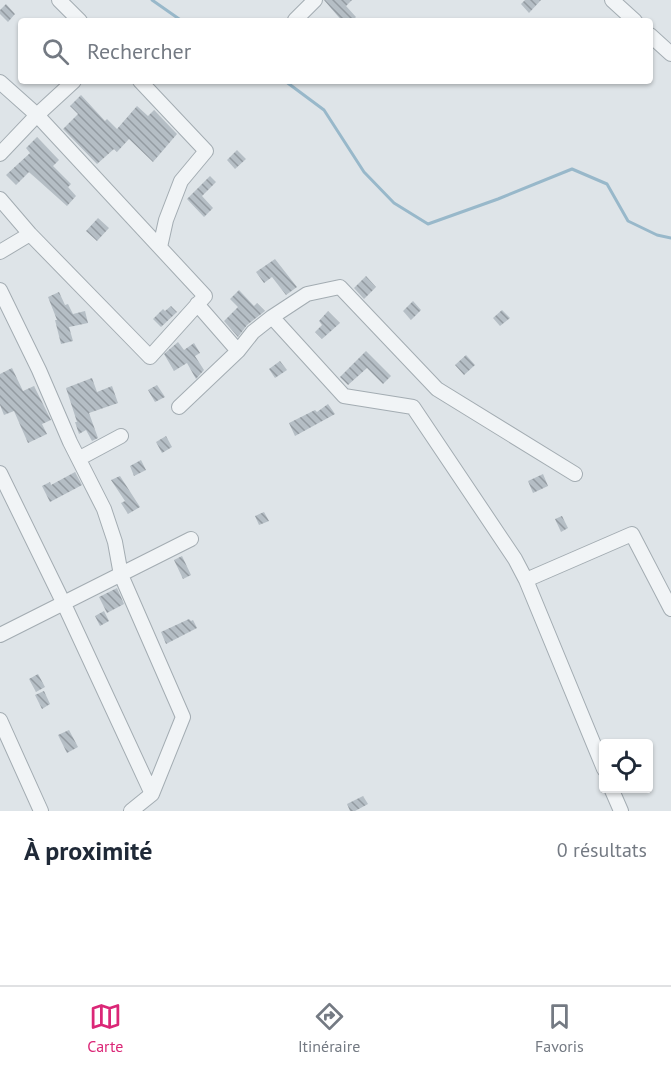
<!DOCTYPE html>
<html lang="fr">
<meta charset="utf-8">
<style>
:root{--surface:#fff;--page:#f6f6f7;--text:#1f2937;--muted:#747a83;--line:#e0e1e3;--accent:#db2777}
body{margin:0;font-family:"PT Sans",sans-serif;background:var(--page);color:var(--text)}
.controls{position:absolute;right:18px;bottom:18px;display:grid;overflow:hidden;border-radius:6px;box-shadow:0 2px 4px #0004}
.controls button{width:54px;height:54px;display:grid;place-items:center;padding:0;border:0;border-bottom:2px solid var(--line);background:var(--surface);color:var(--text);font:30px sans-serif}
.list{margin:0;padding:0;list-style:none}
h2{display:flex;justify-content:space-between;align-items:center;height:78px;margin:0;padding:0 24px;font-size:26px}
h2 small{font-size:20px;font-weight:400;color:var(--muted)}
.icon{flex:none;width:33px;height:33px;fill:none;stroke:currentColor;stroke-width:2;stroke-linecap:round;stroke-linejoin:round}
.map{position:relative;flex:none;width:671px;height:811px;overflow:hidden}
.search{position:absolute;background:var(--surface);box-shadow:0 2px 4px #0004;left:18px;right:18px;top:18px;height:66px;display:flex;align-items:center;gap:15px;box-sizing:border-box;padding:0 21px;border-radius:6px;color:var(--muted);font-size:22px}
.sheet{height:174px;background:var(--surface)}
nav{display:flex;justify-content:space-around;align-items:center;box-sizing:border-box;height:84px;border-top:2px solid var(--line);background:var(--surface);font-size:16px;color:var(--muted)}
nav a{display:grid;justify-items:center;gap:3px}
nav .on{color:var(--accent)}
.map>svg:first-child{display:block}
</style>
<div class="map">
<svg width="671" height="811" viewBox="0 0 671 811">
<defs>
<pattern id="building-back-hatch" width="6" height="6" patternUnits="userSpaceOnUse" patternTransform="scale(1.5)"><rect width="6" height="6" fill="#b5bec5"/><path d="M-1 5l2 2M0 0l6 6M5-1l2 2" fill="none" stroke="#939ba1"/></pattern>
</defs>
<rect width="100%" height="100%" fill="#dee4e8"/>
<g fill="none" stroke-linecap="round" stroke-linejoin="round">
<path stroke="#98b8ca" stroke-width="3" d="M 152,0 L 182,21
M 285,81 L 324,110 L 364,172 L 394,203 L 428,224 L 498,199 L 572,169 L 607,184 L 628,221 L 657,235 L 671,238"/>
</g>
<path fill="url(#building-back-hatch)" d="M 324,0 L 352,0 L 346,6 L 356,17 L 352,21 L 342,21 Z
M 525,0 L 541,0 L 529,13 L 521,4 Z
M 6,4 L 15,14 L 8,22 L 0,14 L 0,10 Z
M 81,95 L 105,121 L 107,119 L 117,129 L 137,106 L 148,116 L 154,110 L 177,134 L 153,162 L 129,139 L 117,152 L 114,149 L 97,164 L 63,129 L 78,114 L 70,106 Z
M 37,137 L 59,160 L 53,166 L 71,184 L 68,187 L 76,196 L 67,206 L 29,172 L 16,185 L 6,175 L 30,153 L 26,148 Z
M 237,150 L 246,159 L 235,169 L 227,160 Z
M 210,176 L 216,182 L 202,196 L 213,208 L 204,217 L 187,199 Z
M 98,218 L 109,228 L 97,241 L 86,231 Z
M 275,259 L 297,287 L 286,295 L 272,277 L 264,283 L 256,272 Z
M 366,276 L 376,287 L 364,299 L 354,288 Z
M 239,290 L 254,306 L 257,303 L 265,311 L 247,325 L 238,337 L 224,321 L 238,307 L 230,299 Z
M 59,292 L 65,305 L 68,304 L 73,314 L 85,311 L 88,323 L 69,327 L 73,341 L 61,344 L 55,320 L 57,320 L 48,297 Z
M 413,301 L 421,310 L 411,320 L 403,311 Z
M 171,306 L 177,312 L 161,327 L 153,319 L 163,309 L 165,311 Z
M 502,310 L 510,318 L 500,326 L 493,318 Z
M 328,311 L 340,323 L 322,339 L 315,332 L 322,325 L 319,321 Z
M 178,342 L 184,350 L 194,343 L 200,353 L 195,356 L 204,370 L 196,379 L 187,363 L 174,371 L 164,354 Z
M 366,351 L 391,376 L 383,384 L 367,368 L 348,385 L 340,377 Z
M 466,355 L 475,365 L 464,375 L 455,365 Z
M 280,361 L 287,370 L 275,378 L 269,369 Z
M 12,368 L 23,391 L 34,386 L 51,420 L 42,424 L 47,434 L 28,443 L 14,411 L 4,415 L 0,405 L 0,374 Z
M 92,378 L 97,392 L 112,386 L 118,403 L 89,413 L 98,438 L 92,441 L 86,430 L 79,434 L 75,422 L 77,422 L 66,388 Z
M 157,385 L 165,397 L 155,402 L 148,390 Z
M 328,404 L 335,414 L 295,436 L 289,423 L 315,410 L 317,412 Z
M 166,436 L 172,447 L 162,453 L 156,442 Z
M 141,460 L 146,470 L 134,476 L 130,466 Z
M 75,472 L 82,485 L 50,502 L 42,486 L 50,482 L 51,485 Z
M 543,474 L 548,486 L 533,493 L 528,481 Z
M 120,476 L 140,507 L 128,514 L 121,503 L 125,501 L 111,480 Z
M 264,512 L 269,521 L 259,525 L 255,516 Z
M 562,516 L 568,528 L 561,532 L 555,519 Z
M 182,556 L 191,575 L 183,579 L 174,560 Z
M 117,588 L 124,604 L 107,613 L 99,597 Z
M 104,611 L 109,621 L 100,626 L 95,616 Z
M 189,619 L 191,621 L 193,620 L 197,628 L 166,644 L 161,632 Z
M 38,674 L 45,687 L 36,692 L 29,679 Z
M 44,691 L 50,704 L 42,709 L 35,695 Z
M 69,730 L 78,747 L 67,753 L 58,735 Z
M 363,796 L 368,804 L 355,811 L 350,811 L 347,804 Z"/>
<g fill="none" stroke-linecap="round" stroke-linejoin="round">
<defs>
<path id="minor" d="M 59,0 L 80,21
M 612,0 L 635,21
M 295,20 L 315,0
M 650,35 L 671,54
M 140,81 L 206,151 L 181,181 L 166,220 L 160,247
M 0,82 L 37,115 L 205,296 L 150,357 L 30,234 L 0,199
M 0,154 L 37,115 L 74,81
M 0,252 L 30,234
M 0,290 L 39,370 L 70,442 L 104,509 L 115,542 L 121,575 L 183,717 L 152,794 L 131,811
M 197,304 L 238,351 L 253,332 L 272,317 L 307,294 L 340,287 L 437,389 L 575,474
M 272,317 L 344,396 L 413,407 L 515,559 L 526,580 L 604,769
M 179,407 L 238,351
M 80,458 L 121,436
M 0,473 L 64,604 L 152,794
M 526,580 L 632,534 L 671,609
M 0,635 L 191,539
M 0,720 L 41,811
M 611,788 L 621,811"/>
</defs>
<use href="#minor" stroke="#a3acb2" stroke-width="16"/>
<use href="#minor" stroke="#f1f4f6" stroke-width="14"/>
</g>
</svg>
<div class="controls">
<button><svg class="icon" aria-label="locate" viewBox="0 0 24 24"><circle cx="12" cy="12" r="6"/><path d="M12 2v4M12 18v4M2 12h4M18 12h4"/></svg></button>
</div>
<div class="search"><svg class="icon" aria-label="search" viewBox="0 0 24 24"><circle cx="10" cy="10" r="6"/><path d="M15 15l6 6"/></svg>Rechercher</div>
</div>
<section class="sheet">
<h2>À proximité<small>0 résultats</small></h2>
<ul class="list">
</ul>
</section>
<nav>
<a class="on"><svg class="icon" aria-label="map" viewBox="0 0 24 24"><path d="M3 6l6-2 6 2 6-2v14l-6 2-6-2-6 2zM9 4v14M15 6v14"/></svg>Carte</a>
<a><svg class="icon" aria-label="directions" viewBox="0 0 24 24"><path d="M12 3l9 9-9 9-9-9zM9 14v-3h6M13 9l2 2-2 2"/></svg>Itinéraire</a>
<a><svg class="icon" aria-label="saved" viewBox="0 0 24 24"><path d="M7 4h10v16l-5-4-5 4z"/></svg>Favoris</a>
</nav>
